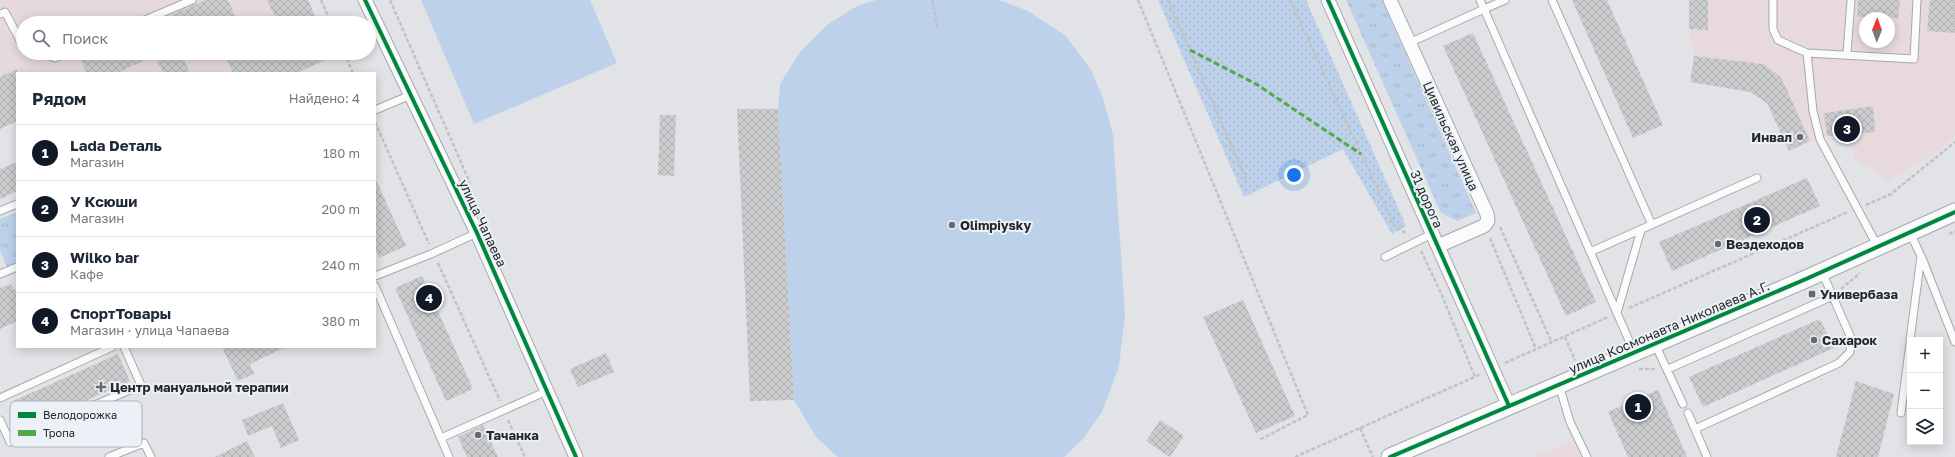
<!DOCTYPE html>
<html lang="ru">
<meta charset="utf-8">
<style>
:root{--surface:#fff;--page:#f2f2f3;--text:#1f2937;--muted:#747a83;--line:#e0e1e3;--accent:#111827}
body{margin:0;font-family:"Golos Text",sans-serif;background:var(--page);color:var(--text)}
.controls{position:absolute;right:12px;bottom:12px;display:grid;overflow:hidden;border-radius:0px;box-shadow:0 2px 10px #0003}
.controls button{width:36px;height:36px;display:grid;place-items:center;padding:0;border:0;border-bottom:1px solid var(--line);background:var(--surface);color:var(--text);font:20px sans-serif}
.compass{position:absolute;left:1859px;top:12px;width:36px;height:36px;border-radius:50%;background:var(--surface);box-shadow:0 2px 10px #0003;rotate:1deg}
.you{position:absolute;left:1294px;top:175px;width:14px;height:14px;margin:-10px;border:3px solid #fff;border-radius:50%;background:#1a73e8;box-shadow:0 0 0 6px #1a73e833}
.badge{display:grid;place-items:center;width:26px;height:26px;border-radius:50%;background:var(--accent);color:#fff;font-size:13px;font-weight:700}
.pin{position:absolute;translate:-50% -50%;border:2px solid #fff;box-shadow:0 1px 4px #0006}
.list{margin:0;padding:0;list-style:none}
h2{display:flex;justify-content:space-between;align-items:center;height:52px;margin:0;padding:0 16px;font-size:17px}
h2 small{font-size:13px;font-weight:400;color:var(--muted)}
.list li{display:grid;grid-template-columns:26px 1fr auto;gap:12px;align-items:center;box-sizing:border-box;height:56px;padding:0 16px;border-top:1px solid var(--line)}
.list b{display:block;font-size:15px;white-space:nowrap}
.list p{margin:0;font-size:13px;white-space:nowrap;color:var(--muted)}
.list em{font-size:13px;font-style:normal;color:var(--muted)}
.icon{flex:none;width:22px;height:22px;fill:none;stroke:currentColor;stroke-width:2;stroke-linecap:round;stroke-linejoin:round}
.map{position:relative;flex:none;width:1955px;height:457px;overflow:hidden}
.search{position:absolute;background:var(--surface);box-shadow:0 2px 10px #0003;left:16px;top:16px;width:360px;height:44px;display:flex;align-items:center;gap:10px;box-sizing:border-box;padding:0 14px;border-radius:22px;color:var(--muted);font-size:15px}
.panel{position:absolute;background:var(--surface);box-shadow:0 2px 10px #0003;left:16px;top:72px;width:360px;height:276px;border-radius:0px}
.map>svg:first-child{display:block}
</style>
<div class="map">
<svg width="1955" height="457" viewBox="0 0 1955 457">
<defs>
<pattern id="grass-tufts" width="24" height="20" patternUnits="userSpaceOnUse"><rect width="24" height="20" fill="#bdd2ea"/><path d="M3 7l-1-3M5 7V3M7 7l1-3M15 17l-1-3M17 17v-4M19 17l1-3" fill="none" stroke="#a2b4c9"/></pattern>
<pattern id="park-dots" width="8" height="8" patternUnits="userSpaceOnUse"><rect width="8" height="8" fill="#bdd2ea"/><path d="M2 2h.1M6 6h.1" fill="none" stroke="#a2b4c9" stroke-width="1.8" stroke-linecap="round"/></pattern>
<pattern id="building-cross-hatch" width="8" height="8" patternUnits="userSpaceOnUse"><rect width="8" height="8" fill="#cbccce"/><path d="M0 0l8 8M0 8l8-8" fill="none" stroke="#aeafb1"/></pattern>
</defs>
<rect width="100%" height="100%" fill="#e1e3e6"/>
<path fill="#e7d9dc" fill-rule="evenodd" d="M 1689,0 L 1955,0 L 1955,136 L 1933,155 L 1888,180 L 1855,158 L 1850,135 L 1827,136 L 1810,141 L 1781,77 L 1763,64 L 1694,56 L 1689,29 ZM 1865,18 L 1889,18 L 1889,42 L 1865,42 Z
M 1574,440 L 1582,457 L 1535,457 Z"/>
<path fill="#e6d9de" d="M 0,0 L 308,0 L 318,23 L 23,23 L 23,53 L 332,53 L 333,56 L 297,73 L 17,73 L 0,93 Z"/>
<path fill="url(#grass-tufts)" d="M 1346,0 L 1382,0 L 1476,213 L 1457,221 L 1441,213 Z
M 17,212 L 17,262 L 7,267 L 0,251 L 0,219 Z"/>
<path fill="url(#park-dots)" d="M 1158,0 L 1306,0 L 1406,226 L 1392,234 L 1343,149 L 1244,197 Z"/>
<path fill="#bdd2ea" d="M 421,0 L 590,0 L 617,63 L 474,124 Z
M 876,0 L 999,0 L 1028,11 L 1066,36 L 1091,70 L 1103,98 L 1113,135 L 1125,315 L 1119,366 L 1102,412 L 1082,440 L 1064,457 L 838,457 L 816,437 L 794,400 L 778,109 L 780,84 L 800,52 L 827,25 L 857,6 Z"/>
<path fill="url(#building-cross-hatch)" d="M 205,0 L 228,0 L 238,23 L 153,23 Z
M 267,0 L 308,0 L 318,23 L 278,23 Z
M 1572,0 L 1607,0 L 1663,125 L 1633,138 Z
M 1689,0 L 1708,0 L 1708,30 L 1689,29 Z
M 1858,0 L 1900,0 L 1898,18 L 1857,17 Z
M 1930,0 L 1955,0 L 1955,33 L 1927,31 Z
M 1473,33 L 1596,302 L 1566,316 L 1443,46 Z
M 86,53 L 181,53 L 190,73 L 163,73 L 155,56 L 116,73 L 87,73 L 79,56 Z
M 224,53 L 341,53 L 297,73 L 233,73 Z
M 1694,56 L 1763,64 L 1781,77 L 1810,141 L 1789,151 L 1767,103 L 1750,92 L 1690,82 Z
M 17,69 L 17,121 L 0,129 L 0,77 Z
M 1873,106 L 1875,132 L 1827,136 L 1824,113 Z
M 737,109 L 778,109 L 794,400 L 750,401 Z
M 660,115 L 676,115 L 674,176 L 658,175 Z
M 17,162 L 17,191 L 0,199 L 0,169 Z
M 375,178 L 406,246 L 379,258 L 375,248 Z
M 1807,178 L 1820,206 L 1672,271 L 1659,242 Z
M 422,276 L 473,389 L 446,401 L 395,288 Z
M 11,284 L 14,290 L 17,288 L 17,321 L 0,329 L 0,288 Z
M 1243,300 L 1295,416 L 1256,433 L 1203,317 Z
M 1820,319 L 1834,348 L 1703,407 L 1689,377 Z
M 222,347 L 286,347 L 250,364 L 254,374 L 238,381 Z
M 606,353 L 614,372 L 578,387 L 570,369 Z
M 118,354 L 130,381 L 23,429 L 11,402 Z
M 1856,381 L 1894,394 L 1878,457 L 1836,457 Z
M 1658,390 L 1687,457 L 1628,457 L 1608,412 Z
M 283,403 L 299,440 L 281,448 L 272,426 L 248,436 L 242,420 Z
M 1160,420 L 1184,436 L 1170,457 L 1146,441 Z
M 483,425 L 498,457 L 467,457 L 458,437 Z
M 247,441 L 255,457 L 215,457 Z"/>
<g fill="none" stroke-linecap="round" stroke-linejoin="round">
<defs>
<path id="service" d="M 1505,0 L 1484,9 L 1634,352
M 1552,0 L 1652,225
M 1773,0 L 1773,29 L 1778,40 L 1807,53 L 1813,111 L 1820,139 L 1878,247
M 0,14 L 5,12 L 23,46
M 138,23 L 192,0
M 1409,43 L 1484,9 L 1480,0
M 42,53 L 55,58 L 67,53
M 1807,53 L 1914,59 L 1917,0
M 1847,54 L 1851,0
M 375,110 L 411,95
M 0,211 L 17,204
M 1910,233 L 1921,256 L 1910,340
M 1590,252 L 1757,178
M 1385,257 L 1432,234
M 1922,258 L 1955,342
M 0,274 L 17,267
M 375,276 L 431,254 L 477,233
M 375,286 L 449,457
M 1617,313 L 1641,230
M 1655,344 L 1683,404
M 1668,369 L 1833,296
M 1559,385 L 1570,422 L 1587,457
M 0,398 L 112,347
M 1688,413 L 1707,457
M 1901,413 L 1910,343
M 0,420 L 10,442 L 141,385 L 124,347
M 1695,429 L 1839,363 L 1850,352 L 1851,338 L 1822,272
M 441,438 L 547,391
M 109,457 L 144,443 L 151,457"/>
<path id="minor" d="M 365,0 L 477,233 L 576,457
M 1328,0 L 1509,406
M 1390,0 L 1487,214 L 1488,221 L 1484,226 L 1438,246"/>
<path id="tertiary" d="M 1390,457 L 1806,279 L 1955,212"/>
</defs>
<use href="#service" stroke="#a7a8ab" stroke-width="9"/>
<use href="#minor" stroke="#a7a8ab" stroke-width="15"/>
<use href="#tertiary" stroke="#a7a8ab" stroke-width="19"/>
<path stroke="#c1c2c3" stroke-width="2.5" stroke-dasharray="4 2" stroke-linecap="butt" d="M 321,0 L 331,23
M 390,0 L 470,183
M 932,0 L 938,30
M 1138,0 L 1308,415 L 1259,440
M 1168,0 L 1246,179
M 1290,0 L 1394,225 L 1407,234
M 344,53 L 353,73
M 375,122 L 429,244
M 1866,205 L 1891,194 L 1955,142
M 1500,227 L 1552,343
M 1949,234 L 1955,231
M 1490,238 L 1536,349
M 1421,251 L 1441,293 L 1475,377
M 438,263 L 500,401
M 1841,289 L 1860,273
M 1629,308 L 1848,212
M 1565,337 L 1575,360
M 1505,363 L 1608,317
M 1639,369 L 1656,369
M 508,420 L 525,457
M 1360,428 L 1373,457
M 1295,457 L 1481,374"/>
<use href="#service" stroke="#fafbfb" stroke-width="7"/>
<use href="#minor" stroke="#fafbfb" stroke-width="13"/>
<use href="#tertiary" stroke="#fafbfb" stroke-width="17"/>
<path stroke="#53aa44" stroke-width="3" stroke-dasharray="6 3" stroke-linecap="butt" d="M 1190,50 L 1256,84 L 1361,154"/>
<defs>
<path id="cycleway" d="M 365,0 L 477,233 L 576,457
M 1328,0 L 1509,406
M 1390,457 L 1806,279 L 1955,212"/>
</defs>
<use href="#cycleway" stroke="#ebf1f6" stroke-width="6"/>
<use href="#cycleway" stroke="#00873e" stroke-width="4"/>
</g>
<g fill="#67696c" stroke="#ebf1f6" stroke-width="1.5">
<circle cx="1800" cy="137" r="4"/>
<circle cx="952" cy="225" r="4"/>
<circle cx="1718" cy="244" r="4"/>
<rect x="1808" y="290" width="8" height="8" rx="2"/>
<circle cx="1814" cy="340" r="4"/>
<path d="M99 381h4v4h4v4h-4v4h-4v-4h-4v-4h4z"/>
<circle cx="478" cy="435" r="4"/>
</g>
<g text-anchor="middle" stroke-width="4" stroke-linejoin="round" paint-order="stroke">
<g font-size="13" fill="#26282a" stroke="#ebf1f6">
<text transform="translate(1451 136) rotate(66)" y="5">Цивильская улица</text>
<text transform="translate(1427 199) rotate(66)" y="5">31 дорога</text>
<text transform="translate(483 223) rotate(65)" y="5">улица Чапаева</text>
<text transform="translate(1669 327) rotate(-23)" y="5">улица Космонавта Николаева А.Г.</text>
</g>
<g font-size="13" font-weight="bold" fill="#26282a" stroke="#ebf1f6" text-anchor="start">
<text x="1792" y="142" text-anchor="end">Инвал</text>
<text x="960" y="230">Olimpiysky</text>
<text x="1726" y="249">Вездеходов</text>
<text x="1820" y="299">Универбаза</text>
<text x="1822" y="345">Сахарок</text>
<text x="110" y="392">Центр мануальной терапии</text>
<text x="486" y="440">Тачанка</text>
</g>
</g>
<rect x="10" y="401" width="132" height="46" rx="6" fill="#ebf1f6" stroke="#b0b5b9" stroke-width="1"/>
<rect x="18" y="412" width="18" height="6" fill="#00873e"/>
<rect x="18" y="430" width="18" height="6" fill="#53aa44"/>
<g font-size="11" fill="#26282a">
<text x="43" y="419">Велодорожка</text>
<text x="43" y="437">Тропа</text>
</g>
</svg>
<div class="controls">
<button>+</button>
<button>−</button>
<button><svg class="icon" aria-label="layers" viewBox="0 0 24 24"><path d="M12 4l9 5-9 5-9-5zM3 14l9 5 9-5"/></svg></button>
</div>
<svg class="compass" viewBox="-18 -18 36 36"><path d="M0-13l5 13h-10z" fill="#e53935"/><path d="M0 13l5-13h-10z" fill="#747a83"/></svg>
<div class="you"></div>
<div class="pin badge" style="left:1638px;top:407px">1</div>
<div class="pin badge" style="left:1757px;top:220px">2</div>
<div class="pin badge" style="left:1847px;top:129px">3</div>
<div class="pin badge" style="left:429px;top:298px">4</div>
<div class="search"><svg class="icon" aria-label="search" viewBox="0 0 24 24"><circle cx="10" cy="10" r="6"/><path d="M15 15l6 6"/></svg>Поиск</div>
<section class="panel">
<h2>Рядом<small>Найдено: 4</small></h2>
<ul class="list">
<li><span class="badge">1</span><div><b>Lada Dеталь</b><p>Магазин</p></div><em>180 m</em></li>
<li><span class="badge">2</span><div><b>У Ксюши</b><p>Магазин</p></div><em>200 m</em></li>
<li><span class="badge">3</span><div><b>Wilko bar</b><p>Кафе</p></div><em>240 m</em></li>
<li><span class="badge">4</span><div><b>СпортТовары</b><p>Магазин · улица Чапаева</p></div><em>380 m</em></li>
</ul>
</section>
</div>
